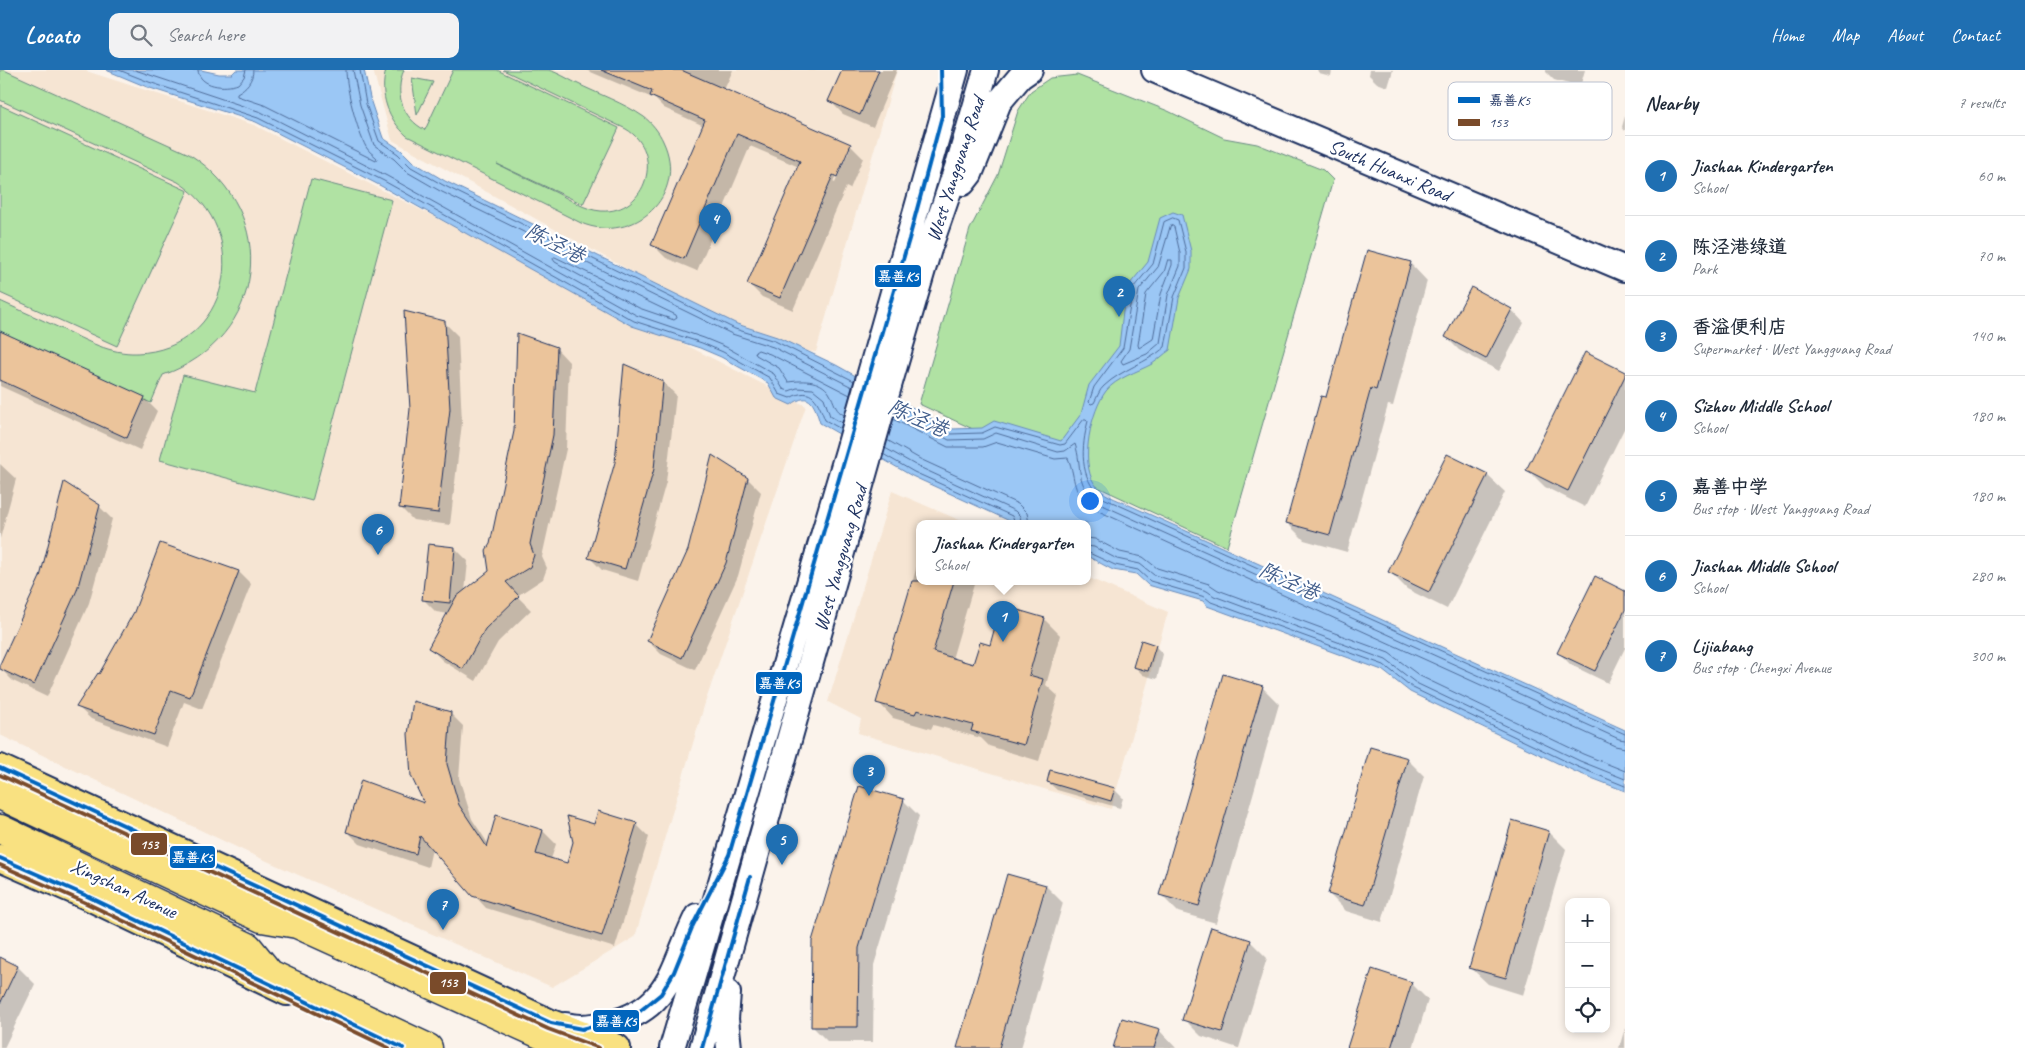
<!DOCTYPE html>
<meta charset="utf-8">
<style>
:root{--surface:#fff;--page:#f2f2f3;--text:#1f2937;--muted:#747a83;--line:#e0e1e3;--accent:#1f6fb2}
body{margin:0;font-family:Caveat,"LXGW WenKai TC",sans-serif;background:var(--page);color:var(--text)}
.controls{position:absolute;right:15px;bottom:15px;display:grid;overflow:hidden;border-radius:10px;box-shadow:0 2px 8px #0003}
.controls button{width:45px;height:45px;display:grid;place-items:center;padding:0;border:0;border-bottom:1px solid var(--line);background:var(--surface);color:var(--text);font:25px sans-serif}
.you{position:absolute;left:1089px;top:430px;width:18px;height:18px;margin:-12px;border:4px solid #fff;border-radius:50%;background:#1a73e8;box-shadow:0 0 0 8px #1a73e833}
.badge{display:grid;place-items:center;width:32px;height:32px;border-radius:50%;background:var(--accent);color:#fff;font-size:16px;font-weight:700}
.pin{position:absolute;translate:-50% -41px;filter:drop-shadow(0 1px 2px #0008)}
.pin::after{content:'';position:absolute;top:26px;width:18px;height:15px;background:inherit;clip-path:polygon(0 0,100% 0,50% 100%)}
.popup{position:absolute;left:916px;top:450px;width:175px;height:65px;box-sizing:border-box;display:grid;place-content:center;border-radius:10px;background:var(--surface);filter:drop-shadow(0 1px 4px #0005);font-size:16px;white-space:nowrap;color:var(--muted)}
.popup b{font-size:19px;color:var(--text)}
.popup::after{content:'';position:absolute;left:50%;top:100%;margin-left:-10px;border:10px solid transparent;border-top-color:var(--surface)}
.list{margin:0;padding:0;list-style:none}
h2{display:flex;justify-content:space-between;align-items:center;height:65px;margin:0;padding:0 20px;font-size:21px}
h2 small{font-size:16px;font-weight:400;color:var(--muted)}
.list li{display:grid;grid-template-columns:32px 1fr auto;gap:15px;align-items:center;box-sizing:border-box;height:80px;padding:0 20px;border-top:1px solid var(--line)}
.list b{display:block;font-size:19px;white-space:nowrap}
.list p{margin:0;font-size:16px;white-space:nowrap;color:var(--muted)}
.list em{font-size:16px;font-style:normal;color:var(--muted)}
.icon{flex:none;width:28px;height:28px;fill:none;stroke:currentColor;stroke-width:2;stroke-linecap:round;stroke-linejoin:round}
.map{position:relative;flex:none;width:1625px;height:978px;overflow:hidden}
header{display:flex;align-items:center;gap:30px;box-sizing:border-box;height:70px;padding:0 25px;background:var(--accent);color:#fff}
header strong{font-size:24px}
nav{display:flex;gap:28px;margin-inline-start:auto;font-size:18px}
.search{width:350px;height:45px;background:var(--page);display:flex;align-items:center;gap:12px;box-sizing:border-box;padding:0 18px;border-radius:10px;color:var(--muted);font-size:19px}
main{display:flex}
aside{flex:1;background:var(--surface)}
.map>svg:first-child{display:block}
</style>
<header>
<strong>Locato</strong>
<div class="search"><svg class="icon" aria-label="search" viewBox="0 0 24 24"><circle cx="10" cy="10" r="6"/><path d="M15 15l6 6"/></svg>Search here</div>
<nav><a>Home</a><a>Map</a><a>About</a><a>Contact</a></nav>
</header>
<main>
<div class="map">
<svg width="1625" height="978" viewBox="0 0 1625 978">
<rect width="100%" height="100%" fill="#fbf3eb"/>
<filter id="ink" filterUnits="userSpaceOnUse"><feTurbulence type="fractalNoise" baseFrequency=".02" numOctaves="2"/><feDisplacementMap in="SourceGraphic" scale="10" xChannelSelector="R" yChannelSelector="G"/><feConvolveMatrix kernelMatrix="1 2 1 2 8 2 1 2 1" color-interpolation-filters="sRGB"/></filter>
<g filter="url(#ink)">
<path fill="#f6e5d3" d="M 0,0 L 83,0 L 254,55 L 806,336 L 705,633 L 635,867 L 552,917 L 251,784 L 0,665 Z
M 373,0 L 897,0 L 816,282 L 771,278 L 392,70 Z
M 892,421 L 966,453 L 919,453 L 919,511 L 1087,511 L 1087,507 L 1168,542 L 1111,739 L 858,663 L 861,649 L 828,632 Z"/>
<path fill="#b0e2a3" stroke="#668880" d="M 0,0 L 4,0 L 189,84 C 282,143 267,269 163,305 L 151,333 L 0,265 L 0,231 C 21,240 41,250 62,259 C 87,271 110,284 137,283 C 229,280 256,162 178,112 L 0,30 Z
M 386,0 L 404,0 C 394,23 402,48 425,60 L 453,0 L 497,0 L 619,58 L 583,134 L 497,94 C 516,104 536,113 555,122 C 569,129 585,140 601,141 C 647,144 665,82 626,59 L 503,0 C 517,0 535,0 548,0 C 557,2 568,9 576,13 C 598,24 624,33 644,47 C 652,53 659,62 663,71 C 689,125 634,175 581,153 L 407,66 C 388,49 379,25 386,0 Z
M 1077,5 L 1168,41 L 1224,68 L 1257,74 L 1323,100 L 1333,110 L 1227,477 L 919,334 L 970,159 L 998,105 L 1018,41 L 1031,21 L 1050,8 Z
M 412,8 L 433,12 L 417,45 Z
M 0,35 L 188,121 L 117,276 L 0,223 Z
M 311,109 L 392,130 L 312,431 L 160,390 L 183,305 L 255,323 Z"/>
<path fill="#9bc7f5" stroke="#688ab9" d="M 106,0 L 201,0 L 219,4 L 232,4 L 236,0 L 364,0 L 371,32 L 383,68 L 401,80 L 413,92 L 445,111 L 737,254 L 777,267 L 836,295 L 951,359 L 982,358 L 994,351 L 1061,371 L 1081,344 L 1089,315 L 1119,276 L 1124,233 L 1129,215 L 1148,192 L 1160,148 L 1173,142 L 1182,145 L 1191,181 L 1191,199 L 1179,228 L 1170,280 C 1164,284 1158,290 1152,294 C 1137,302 1116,308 1106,321 C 1091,341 1080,391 1094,413 C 1102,425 1116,429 1129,435 L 1625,660 L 1625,721 L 1576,702 L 1410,622 L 1382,600 L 1207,536 L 1203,531 L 1148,515 L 1136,504 L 1113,500 L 1087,486 L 1087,453 L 1014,453 L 912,406 L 820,353 C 815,337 811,319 791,335 L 776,328 L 768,313 L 721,287 L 700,278 L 632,256 L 381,116 L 256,52 L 147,17 Z"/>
<path fill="#0003" fill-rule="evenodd" d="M 586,0 L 733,0 L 724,20 L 850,75 L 863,88 L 850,119 L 846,117 L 793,240 L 762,227 L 749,214 L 799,97 L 750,76 L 697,201 L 666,188 L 653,175 L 704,56 L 664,38 L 655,29 ZM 847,79 L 850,79 L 835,113 L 833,112 Z
M 843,0 L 897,0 L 873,57 L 843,44 L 830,31 Z
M 1317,0 L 1332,0 L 1331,6 L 1319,3 Z
M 1370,0 L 1393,0 L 1388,17 L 1377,13 L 1369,5 Z
M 1546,0 L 1585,0 L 1580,17 L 1554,10 L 1546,2 Z
M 1625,46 L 1625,61 L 1622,57 Z
M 1410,193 L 1427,211 L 1393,336 L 1388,335 L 1347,482 L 1304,470 L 1287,453 L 1327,329 Z
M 1471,219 L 1512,240 L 1524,253 L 1499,301 L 1459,280 L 1446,267 Z
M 445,253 L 458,266 L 462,353 L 450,455 L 413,450 L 400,437 Z
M 0,262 L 144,328 L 157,341 L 140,380 L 0,316 Z
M 556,278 L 569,292 L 566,379 L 542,487 L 547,498 L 543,509 L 517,526 L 531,540 L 498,572 L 476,611 L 443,591 L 430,578 L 449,544 L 436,542 L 423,529 L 429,476 L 455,478 L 468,491 L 465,522 L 490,501 L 491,474 Z
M 1625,303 L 1625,357 L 1585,437 L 1545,417 L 1528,400 Z
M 663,312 L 676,325 L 666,412 L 638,511 L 602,500 L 589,487 Z
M 1448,385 L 1487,405 L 1505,422 L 1447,539 L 1407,519 L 1390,502 Z
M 0,394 L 16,409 L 0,469 Z
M 748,409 L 761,422 L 738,506 L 695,600 L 661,584 L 648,571 Z
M 99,436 L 112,449 L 89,533 L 47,627 L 13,611 L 0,598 Z
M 919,489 L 919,511 L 975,511 L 952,589 L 974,595 L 991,576 L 1044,549 L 1060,565 L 1046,615 L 1058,626 L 1039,691 L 989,676 L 981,668 L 933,655 L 931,659 L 893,648 L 878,632 Z
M 239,502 L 251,514 L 202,639 L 184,632 L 167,677 L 91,649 L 78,637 Z
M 1625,522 L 1625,578 L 1608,613 L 1571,595 L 1559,583 Z
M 1155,576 L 1163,584 L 1157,609 L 1143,605 L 1134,596 Z
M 1262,617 L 1279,634 L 1216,853 L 1178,842 L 1161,825 Z
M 450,643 L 463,656 L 459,708 L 472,749 L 489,775 L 543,761 L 556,774 L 551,789 L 568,795 L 595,756 L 636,754 L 649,767 L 615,878 L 486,838 L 432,779 L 428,797 L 360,774 L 347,761 L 426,735 Z
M 1407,689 L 1424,706 L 1382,852 L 1346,841 L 1329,824 Z
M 1048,712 L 1114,719 L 1123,728 L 1120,738 L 1057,720 Z
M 903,730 L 919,746 L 874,895 L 873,972 L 828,972 L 812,956 Z
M 1549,762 L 1566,779 L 1523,925 L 1488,914 L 1470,897 Z
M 1008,805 L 1046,816 L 1063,833 L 1021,978 L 958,978 Z
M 1250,871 L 1267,888 L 1239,978 L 1238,978 L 1201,966 L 1184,949 Z
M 0,889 L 18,897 L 35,914 L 4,978 L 0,978 Z
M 1411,913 L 1428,930 L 1413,978 L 1348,978 Z
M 1625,958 L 1625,978 L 1619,978 Z
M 1159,960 L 1176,978 L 1115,978 Z"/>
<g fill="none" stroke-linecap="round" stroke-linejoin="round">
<path stroke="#4e6c9a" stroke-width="1" d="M 119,0 L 149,12 L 258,48 L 384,111 L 634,251 L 702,273 L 723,282 L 770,308 L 779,324 L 790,328 C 813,315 818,332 825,350 L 841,359
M 135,0 L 261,42 L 387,106 L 636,245 L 704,268 L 726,277 L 774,304 L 783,319 L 789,321 L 797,318 L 813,319 L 824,328 L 830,346 L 842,353
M 198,0 C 199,17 225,19 238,14 L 244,7 L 246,0
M 253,0 C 253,11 246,18 237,23 L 237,26 L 264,35 L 376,91 L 377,88 C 373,84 369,82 366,77 C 357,60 346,19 346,0
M 353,0 L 360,35 L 374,75 L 394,89 L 407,102 L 440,121 L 732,264 L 773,277 L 852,317
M 360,0 L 366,34 L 379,71 L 398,84 L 411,97 L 443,115 L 735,259 L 775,271 L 854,311
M 1173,148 L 1178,150 L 1186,182 L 1186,198 L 1174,227 L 1165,277 C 1147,293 1122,299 1104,316 C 1099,320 1097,328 1094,333 L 1091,334 L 1089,332 L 1094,317 L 1123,278 L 1133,218 L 1153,194 L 1164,152 Z
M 1171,155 L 1174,157 L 1180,183 L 1180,196 L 1168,225 L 1160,273 L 1147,284 L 1123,294 L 1121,291 L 1129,279 L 1139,220 L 1158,197 Z
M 555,187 L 676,245 L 677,248 L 674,250 L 639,238 L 555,192 L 553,189 Z
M 1168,190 L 1172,190 L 1172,195 L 1161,224 L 1153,269 L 1139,278 L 1138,275 L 1146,224 L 1164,202 Z
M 897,335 L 950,364 L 982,363 L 995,357 L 1060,375 L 1065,374 L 1084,349 L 1086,349 L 1088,351 C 1081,378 1079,407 1101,427 L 1625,664
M 896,341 L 949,370 L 983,369 L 996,363 L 1058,382 L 1065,381 L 1075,374 C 1083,397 1074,414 1098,433 L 1619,669 L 1625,670
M 844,345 C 835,340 836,336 831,326 C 823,309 804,310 788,312 L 779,298 L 756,285 L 755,282 L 758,280 L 770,284 L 850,325
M 893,349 L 948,377 L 983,377 L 997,372 L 1055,389 L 1068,388 C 1077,410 1070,423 1094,439 L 1615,676 L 1625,678
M 887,370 L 920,389 L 1018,434 L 1027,443 L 1029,453
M 885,378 L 917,396 L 1015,441 L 1020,446 L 1021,453
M 883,384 L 914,402 L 1012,446 L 1015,453
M 1087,468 L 1095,469 L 1120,482 L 1143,487 L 1157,498 L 1209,514 L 1218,520 L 1389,583 L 1420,606 L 1583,684 L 1625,701
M 1087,476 L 1094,477 L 1117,489 L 1140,494 L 1154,505 L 1207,521 L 1214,526 L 1386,590 L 1416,613 L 1580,691 L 1625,709
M 1087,482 L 1115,495 L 1138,500 L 1150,511 L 1205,527 L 1211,532 L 1384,595 L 1413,618 L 1578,697 L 1625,716"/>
</g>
<path fill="#ebc49b" stroke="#1b2f5e" d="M 601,0 L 681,0 L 851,74 L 837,107 L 833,105 L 780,228 L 747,214 L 800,91 L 737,64 L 684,189 L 651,175 L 705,50 L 650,26 L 652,21 Z
M 842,0 L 879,0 L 860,45 L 828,31 Z
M 1367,180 L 1411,192 L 1376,320 L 1371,318 L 1330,465 L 1286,453 L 1321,326 L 1326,327 Z
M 1471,217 L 1512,239 L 1486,289 L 1445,267 Z
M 404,241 L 445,251 L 450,339 L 438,443 L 399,438 L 410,339 Z
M 0,261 L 145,327 L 127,368 L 0,310 Z
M 517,263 L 557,277 L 553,365 L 530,474 L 534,485 L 530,497 L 506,512 L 519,526 L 485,559 L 463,599 L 428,578 L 456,527 L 489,501 L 486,480 L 490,474 L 514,361 Z
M 1585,282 L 1625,302 L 1625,306 L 1568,421 L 1526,400 Z
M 624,294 L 663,311 L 654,399 L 625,499 L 588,488 L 615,392 Z
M 1447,384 L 1488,404 L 1429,522 L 1388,502 Z
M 712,385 L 748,408 L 726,493 L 682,588 L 647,571 L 688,480 Z
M 64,412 L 100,435 L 77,520 L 34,615 L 0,599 L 0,594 L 40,507 Z
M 160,473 L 239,501 L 190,627 L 171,620 L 154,665 L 76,637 L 98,603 L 99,604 L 134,542 Z
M 428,474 L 455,477 L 450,533 L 422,530 Z
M 1595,506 L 1625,521 L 1625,540 L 1595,601 L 1557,583 Z
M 912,511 L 954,511 L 933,582 L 973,594 L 980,572 L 990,575 L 1001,535 L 1045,548 L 1029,605 L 1043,609 L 1024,675 L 971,661 L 973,655 L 917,640 L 915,644 L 876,633 Z
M 1141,570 L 1156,575 L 1148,601 L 1133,597 Z
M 1223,604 L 1263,616 L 1199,836 L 1159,825 Z
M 413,631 L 451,642 L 447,694 L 459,735 L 487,777 L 496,745 L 543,760 L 536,784 L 567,793 L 573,772 L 567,746 L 594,754 L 598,741 L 637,753 L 602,866 L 472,826 L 420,766 L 416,784 L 346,762 L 361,710 L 424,733 L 411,706 L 408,664 Z
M 1370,677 L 1408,688 L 1365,835 L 1328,824 Z
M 1050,700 L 1115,718 L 1111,731 L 1047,712 Z
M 859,716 L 904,729 L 859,878 L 858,957 L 811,957 L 812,871 Z
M 1512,750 L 1549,761 L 1506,908 L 1469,898 Z
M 1007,804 L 1046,815 L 999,978 L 957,978 Z
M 1211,857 L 1251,870 L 1222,962 L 1182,950 Z
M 0,887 L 18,896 L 0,934 Z
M 1372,899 L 1412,912 L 1391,978 L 1347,978 Z
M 1122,948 L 1160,959 L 1154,978 L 1113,978 Z"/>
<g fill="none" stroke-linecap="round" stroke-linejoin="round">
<defs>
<path id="secondary" d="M 1154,0 L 1625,199
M 963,113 L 970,104 L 999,32 L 1020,7 L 1030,0
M 728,923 L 726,949 L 729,978
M 565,955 C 583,959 592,956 610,953 C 672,939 673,893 697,846
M 672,978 L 848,381 L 956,0
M 702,978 L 891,309 L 929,179 L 959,92 L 986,0"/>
<path id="primary" d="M 0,698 L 551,953 L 617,978
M 0,788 L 87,826 L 287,922"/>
<path id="highway" d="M 0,725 L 262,848 L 297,854 L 571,978
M 0,759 L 248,877 L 270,904 L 428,978"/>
</defs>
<use href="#secondary" stroke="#1b2f5e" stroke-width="28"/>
<use href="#primary" stroke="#1b2f5e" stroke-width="30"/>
<use href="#highway" stroke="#1b2f5e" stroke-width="31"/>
<use href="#secondary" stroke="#fff" stroke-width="24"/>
<use href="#primary" stroke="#f9e181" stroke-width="26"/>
<use href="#highway" stroke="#f9e181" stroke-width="28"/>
<defs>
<path id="bus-1" d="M 0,698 L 551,953 L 582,959 L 620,950 L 640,941 L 661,924 L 674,902 L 693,855 L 729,785 L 909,169 L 942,46 L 941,0
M 0,788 L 87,826 L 403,978
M 702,978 L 750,807"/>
<path id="bus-2" d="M 0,705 L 548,959 L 599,978
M 0,795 L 84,832 L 389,978"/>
</defs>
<use href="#bus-1" stroke="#fff" stroke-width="8"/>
<use href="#bus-2" stroke="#fff" stroke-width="8"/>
<use href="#bus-1" stroke="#0065bd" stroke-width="4"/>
<use href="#bus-2" stroke="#7a4b2a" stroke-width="4"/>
</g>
</g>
<g text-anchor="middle" stroke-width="4.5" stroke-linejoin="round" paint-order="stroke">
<g font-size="20" fill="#1b2f5e" stroke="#fff">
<text transform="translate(955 99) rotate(-72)" y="7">West Yangguang Road</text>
<text transform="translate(1390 100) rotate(23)" y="7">South Huanxi Road</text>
<text transform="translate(840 488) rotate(-74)" y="7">West Yangguang Road</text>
<text transform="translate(124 818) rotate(25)" y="7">Xingshan Avenue</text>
</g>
<g font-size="21" font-style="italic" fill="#415d8b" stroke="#fff">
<text transform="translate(555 173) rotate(27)" y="7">陈泾港</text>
<text transform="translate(918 348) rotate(24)" y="7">陈泾港</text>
<text transform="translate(1289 511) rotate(24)" y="7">陈泾港</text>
</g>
</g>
<rect x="1448" y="12" width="164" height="58" rx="8" fill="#fff" stroke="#bbc1cf" stroke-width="1"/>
<rect x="1458" y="27" width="22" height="6" fill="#0065bd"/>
<rect x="1458" y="49" width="22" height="7" fill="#7a4b2a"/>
<g font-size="14" fill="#1b2f5e">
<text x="1489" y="35">嘉善K5</text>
<text x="1489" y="57">153</text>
</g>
<g stroke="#fff" stroke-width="2">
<rect x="874" y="194" width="48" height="24" rx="5" fill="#0065bd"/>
<rect x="755" y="601" width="48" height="24" rx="5" fill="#0065bd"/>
<rect x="130" y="762" width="38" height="24" rx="5" fill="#7a4b2a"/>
<rect x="169" y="775" width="47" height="24" rx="5" fill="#0065bd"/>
<rect x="429" y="901" width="38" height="24" rx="5" fill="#7a4b2a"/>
<rect x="592" y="939" width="48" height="24" rx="5" fill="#0065bd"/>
</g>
<g font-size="14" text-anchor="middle" font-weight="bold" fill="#fff">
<text x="898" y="211">嘉善K5</text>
<text x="779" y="618">嘉善K5</text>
<text x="149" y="779">153</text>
<text x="192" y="792">嘉善K5</text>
<text x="448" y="917">153</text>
<text x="616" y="956">嘉善K5</text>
</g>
</svg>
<div class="controls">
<button>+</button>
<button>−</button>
<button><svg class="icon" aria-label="locate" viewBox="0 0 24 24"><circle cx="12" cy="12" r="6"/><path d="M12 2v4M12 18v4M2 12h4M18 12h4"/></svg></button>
</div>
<div class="you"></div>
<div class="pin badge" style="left:1003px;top:572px">1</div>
<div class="popup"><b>Jiashan Kindergarten</b>School</div>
<div class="pin badge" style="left:1119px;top:247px">2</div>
<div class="pin badge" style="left:869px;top:726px">3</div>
<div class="pin badge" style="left:715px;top:174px">4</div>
<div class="pin badge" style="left:782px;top:795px">5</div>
<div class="pin badge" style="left:378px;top:485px">6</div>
<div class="pin badge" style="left:443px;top:860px">7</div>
</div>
<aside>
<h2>Nearby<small>7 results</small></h2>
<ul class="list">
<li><span class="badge">1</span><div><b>Jiashan Kindergarten</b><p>School</p></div><em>60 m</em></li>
<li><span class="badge">2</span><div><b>陈泾港绿道</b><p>Park</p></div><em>70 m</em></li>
<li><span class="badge">3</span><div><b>香溢便利店</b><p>Supermarket · West Yangguang Road</p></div><em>140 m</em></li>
<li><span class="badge">4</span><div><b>Sizhou Middle School</b><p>School</p></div><em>180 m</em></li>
<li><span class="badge">5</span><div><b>嘉善中学</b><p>Bus stop · West Yangguang Road</p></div><em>180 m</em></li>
<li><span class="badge">6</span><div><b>Jiashan Middle School</b><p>School</p></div><em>280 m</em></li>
<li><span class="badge">7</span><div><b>Lijiabang</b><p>Bus stop · Chengxi Avenue</p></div><em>300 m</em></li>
</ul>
</aside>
</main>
